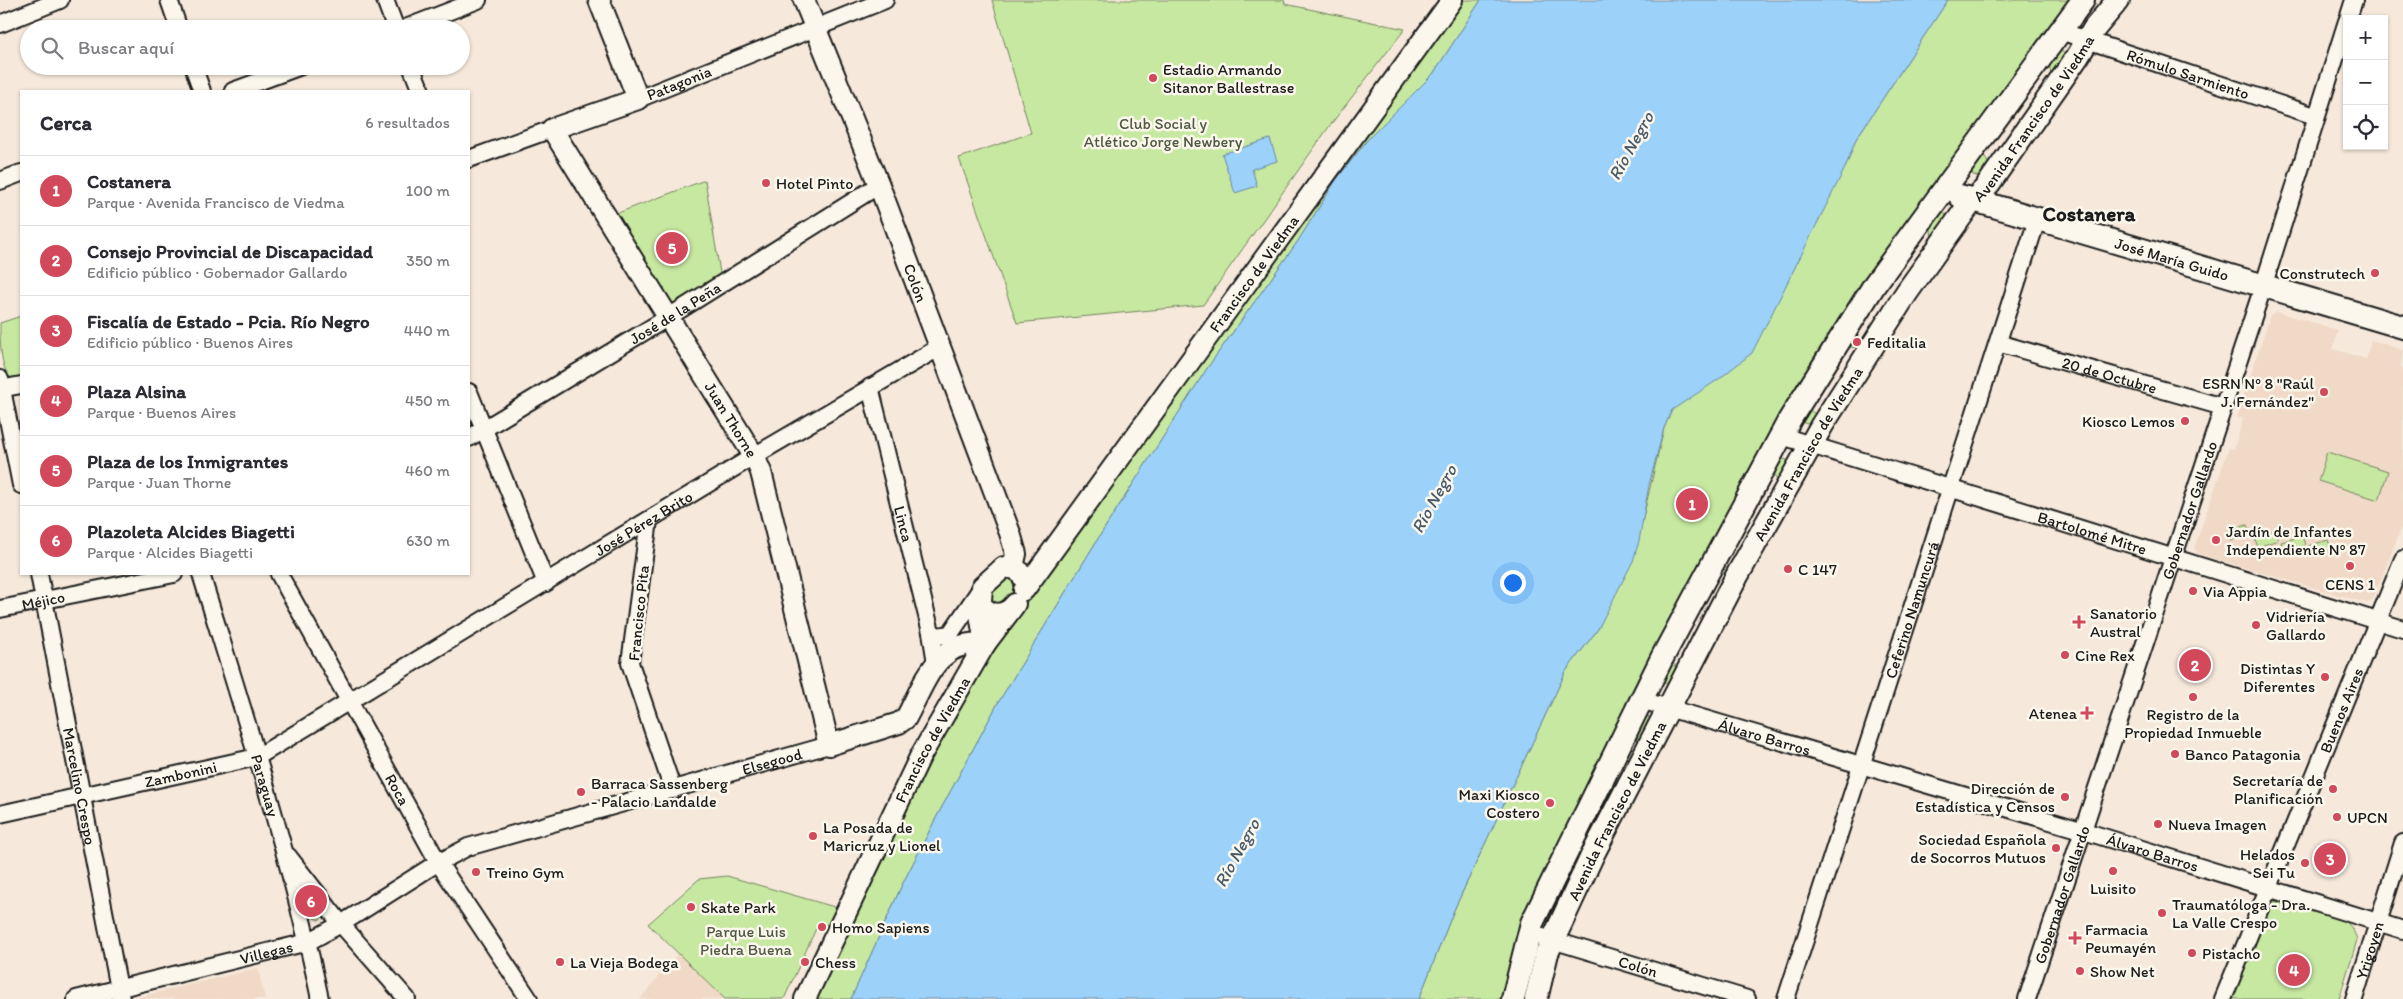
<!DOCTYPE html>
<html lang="es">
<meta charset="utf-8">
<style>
:root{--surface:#fff;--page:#f7f7f7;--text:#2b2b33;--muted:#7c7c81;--line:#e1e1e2;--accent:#d1495b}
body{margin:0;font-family:Itim,sans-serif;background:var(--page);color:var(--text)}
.controls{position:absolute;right:15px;top:15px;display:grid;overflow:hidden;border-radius:0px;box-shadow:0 1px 4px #0004}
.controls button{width:45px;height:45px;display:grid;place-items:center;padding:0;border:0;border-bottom:1px solid var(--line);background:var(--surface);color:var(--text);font:25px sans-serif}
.you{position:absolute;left:1512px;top:582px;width:18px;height:18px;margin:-12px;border:4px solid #fff;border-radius:50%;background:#1a73e8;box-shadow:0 0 0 8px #1a73e833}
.badge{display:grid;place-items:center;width:32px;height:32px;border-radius:50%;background:var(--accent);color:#fff;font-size:16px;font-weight:700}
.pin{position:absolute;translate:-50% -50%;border:2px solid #fff;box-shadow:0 1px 5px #0006}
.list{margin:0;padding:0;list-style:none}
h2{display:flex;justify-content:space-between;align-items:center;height:65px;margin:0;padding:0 20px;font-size:21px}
h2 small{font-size:16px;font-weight:400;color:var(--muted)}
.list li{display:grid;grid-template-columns:32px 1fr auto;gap:15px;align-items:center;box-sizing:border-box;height:70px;padding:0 20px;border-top:1px solid var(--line)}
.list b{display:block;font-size:19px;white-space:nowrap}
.list p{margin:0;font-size:16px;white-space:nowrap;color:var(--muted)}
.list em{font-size:16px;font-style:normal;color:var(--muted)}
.icon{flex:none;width:28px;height:28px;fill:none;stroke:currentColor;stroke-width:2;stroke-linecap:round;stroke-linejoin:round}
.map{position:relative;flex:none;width:2403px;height:999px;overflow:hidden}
.search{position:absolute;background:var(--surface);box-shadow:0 1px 4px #0004;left:20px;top:20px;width:450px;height:55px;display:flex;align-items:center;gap:12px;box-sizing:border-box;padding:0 18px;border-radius:28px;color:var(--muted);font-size:19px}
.panel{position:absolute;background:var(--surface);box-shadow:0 1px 4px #0004;left:20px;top:90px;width:450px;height:485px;border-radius:0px}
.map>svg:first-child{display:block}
</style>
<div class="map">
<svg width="2403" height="999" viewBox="0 0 2403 999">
<rect width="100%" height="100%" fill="#f6e9db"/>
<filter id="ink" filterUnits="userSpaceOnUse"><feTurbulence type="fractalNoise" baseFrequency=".02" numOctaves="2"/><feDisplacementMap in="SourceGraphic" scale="10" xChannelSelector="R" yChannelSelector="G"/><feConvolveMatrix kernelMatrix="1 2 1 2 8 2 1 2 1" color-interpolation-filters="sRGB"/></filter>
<g filter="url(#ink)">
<path fill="#f0d9c6" d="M 2277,312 L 2338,330 L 2333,349 L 2366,359 L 2371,340 L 2403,350 L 2401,367 L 2403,368 L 2403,524 L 2373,599 L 2366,603 L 2198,554 L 2194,548 L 2229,448 L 2234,449 L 2243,419 L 2237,417 L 2270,316 Z
M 678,953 L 725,999 L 640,999 Z
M 258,968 L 265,999 L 137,999 L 139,997 Z"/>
<path fill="#c7e8a1" stroke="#72825e" d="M 992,0 L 1284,0 L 1285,4 L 1405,29 L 1331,124 L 1203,305 L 1017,323 L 959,158 L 1031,133 Z
M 1463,0 L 1481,0 L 1433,74 L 1368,139 L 1336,180 L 1298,241 L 1208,367 L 1099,537 L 998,703 L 935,820 L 902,885 L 851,999 L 814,999 L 929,758 L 1017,609 Z
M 1944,0 L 2075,0 L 1785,419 L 1503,999 L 1419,999 L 1454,910 L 1566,671 L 1598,629 L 1602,620 L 1642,522 L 1664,428 L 1672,410 L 1846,166 L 1856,139 L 1942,9 Z
M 2056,49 L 2062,51 L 2066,57 L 2052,82 L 2049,62 L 1983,154 L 1991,168 L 1980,177 L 1973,175 L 1970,169 Z
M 705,180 L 721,279 L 671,307 L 610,216 Z
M 1938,210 L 1944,212 L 1947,218 L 1862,348 L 1846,347 L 1808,408 L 1819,418 L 1811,425 L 1804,423 L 1801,417 L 1846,339 L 1862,340 L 1896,287 L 1932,237 L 1929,217 Z
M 21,316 L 21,377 L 11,378 C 0,369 0,339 0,323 Z
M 2327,452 L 2388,471 L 2379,500 L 2318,481 Z
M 1781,458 L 1787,460 L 1790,465 L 1732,573 L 1718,573 L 1672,658 L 1678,676 L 1671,684 L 1665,683 L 1662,678 L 1716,570 L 1732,569 L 1778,486 L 1773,466 Z
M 2247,525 L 2251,534 L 2230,541 L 2227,531 Z
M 2275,530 L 2278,540 L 2258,547 L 2254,537 Z
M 2302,536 L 2305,545 L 2284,552 L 2281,542 Z
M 2328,540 L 2332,550 L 2311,556 L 2308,546 Z
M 1006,573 L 1016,583 C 1015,595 1009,600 999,607 L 988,603 L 990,584 Z
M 1642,716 L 1648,716 L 1652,722 L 1588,852 L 1576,853 L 1553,902 L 1558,918 L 1551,923 L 1544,919 L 1602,792 L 1618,788 L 1640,747 L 1634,727 Z
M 727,876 L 838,908 L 830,926 L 819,922 L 784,999 L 725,999 L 648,924 L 699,879 Z
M 305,890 L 324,914 L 319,920 L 312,917 Z
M 2273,901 L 2341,918 C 2350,924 2354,930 2357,940 L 2339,999 L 2228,999 L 2268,903 Z"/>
<path fill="#9cd1fa" stroke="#6989a1" d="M 1481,0 L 1948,0 L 1856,139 L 1846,166 L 1752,353 L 1719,379 L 1672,410 L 1664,428 L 1649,485 L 1639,541 L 1633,561 L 1598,629 L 1566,671 L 1454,910 L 1419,999 L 851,999 L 902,885 L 935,820 L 998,703 L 1099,537 L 1208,367 L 1298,241 L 1336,180 L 1368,139 L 1433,74 Z
M 1270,139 L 1277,161 L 1252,169 L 1257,186 L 1235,193 L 1222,154 Z"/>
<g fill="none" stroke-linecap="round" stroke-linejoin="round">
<defs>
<g id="minor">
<path d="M 169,0 L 179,29"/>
<path d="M 385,0 L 396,29"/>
<path d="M 2348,19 L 2354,0"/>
<path d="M 0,24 L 60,0"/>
<path d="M 403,29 L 478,0"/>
<path id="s1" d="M 2060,31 L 2315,116"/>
<path d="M 193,66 L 202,91"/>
<path d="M 411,66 L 421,91"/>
<path d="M 233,91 L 301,66"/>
<path id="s2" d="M 638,99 L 885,0"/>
<path d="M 469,159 L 552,129"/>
<path d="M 0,181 L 21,173"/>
<path id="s3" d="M 1998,343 L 2223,407"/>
<path d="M 0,379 L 21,485"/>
<path id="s4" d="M 870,387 L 931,632 L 936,663"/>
<path d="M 0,389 L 21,385"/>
<path d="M 469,392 L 546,583"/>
<path id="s5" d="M 1782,436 L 2403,629"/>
<path id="s6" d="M 469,438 L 667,318 L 879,185"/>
<path d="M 649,520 L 630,663 L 673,790"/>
<path id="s7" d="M 39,574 L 121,999"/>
<path id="s8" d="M 201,574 C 244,714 290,855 320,999"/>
<path id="s9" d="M 279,574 L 438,862 L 529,999"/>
<path id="s10" d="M 0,609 L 174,574"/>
<path d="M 931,632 L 938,636 L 950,634 L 982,587"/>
<path id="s11" d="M 1641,700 L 2084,831 L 2403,930"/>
<path id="s12" d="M 0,814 L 257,757 L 754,456 L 940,347"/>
<path d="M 288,856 L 341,924 L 407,999"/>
<path id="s13" d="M 1529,933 L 1747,999"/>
<path id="s14" d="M 76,999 L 308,942 L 341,924 L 434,865 L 468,847 L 829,745"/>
<path id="s15" d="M 1786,999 L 2037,220"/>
<path id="s16" d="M 2027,999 L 2263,287 L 2347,21"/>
<path id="s17" d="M 2223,999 L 2403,559"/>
<path id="s18" d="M 2354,999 L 2403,843"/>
</g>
<g id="tertiary">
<path id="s19" d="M 599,0 L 638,99 L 552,129 L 754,456 L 761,472 L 829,745 L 899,723 L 906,718 C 925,683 937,638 985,644"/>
<path id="s20" d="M 804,0 L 879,185 L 1010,533 L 1016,554 L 1013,567"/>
<path id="s21" d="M 1024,590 L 1452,0"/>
<path d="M 980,603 C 989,617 1005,617 1015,604"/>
<path d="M 985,644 L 980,614 L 982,587 L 1004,567 L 1017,569 L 1022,576"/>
<path id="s22" d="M 805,999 L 920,757 L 985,644 L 1013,607"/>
</g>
<g id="secondary">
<path id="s23" d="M 1960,196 L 2403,327"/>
<path d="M 1513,999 L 1532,923 L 1662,658 L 1790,419 L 1875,284 L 2083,0"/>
<path id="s24" d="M 1536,999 L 1547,953 L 1593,854 L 1738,574 L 1822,425 L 1907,292 L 1969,205 L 1985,189 L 2078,56 L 2094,29 L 2118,0"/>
</g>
</defs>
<use href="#minor" stroke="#1c1c1c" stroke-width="20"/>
<use href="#tertiary" stroke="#1c1c1c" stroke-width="24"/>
<use href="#secondary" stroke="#1c1c1c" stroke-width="26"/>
<use href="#minor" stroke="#fbf7ec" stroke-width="16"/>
<use href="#tertiary" stroke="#fbf7ec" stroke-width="20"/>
<use href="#secondary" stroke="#fbf7ec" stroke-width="22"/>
</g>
</g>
<g fill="#d1495b" stroke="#fbf7ec" stroke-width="2">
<circle cx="1153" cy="78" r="5"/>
<circle cx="766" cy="183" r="5"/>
<circle cx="2375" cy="273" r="5"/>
<circle cx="1857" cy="342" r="5"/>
<circle cx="2324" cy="392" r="5"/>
<circle cx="2185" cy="421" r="5"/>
<circle cx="2216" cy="540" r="5"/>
<circle cx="2350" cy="566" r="5"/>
<circle cx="1788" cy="569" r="5"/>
<circle cx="2193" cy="591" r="5"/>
<path d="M2076.5 614.5h5v5h5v5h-5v5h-5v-5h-5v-5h5z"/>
<circle cx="2256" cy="625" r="5"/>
<circle cx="2065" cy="655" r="5"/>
<circle cx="2325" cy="677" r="5"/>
<circle cx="2193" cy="697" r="5"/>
<path d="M2084.5 705.5h5v5h5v5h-5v5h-5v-5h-5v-5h5z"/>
<circle cx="2175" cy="754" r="5"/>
<circle cx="2333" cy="789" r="5"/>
<circle cx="581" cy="792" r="5"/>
<circle cx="2065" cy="797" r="5"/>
<circle cx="1550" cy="803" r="5"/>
<circle cx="2337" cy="817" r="5"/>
<circle cx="2158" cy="824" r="5"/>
<circle cx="813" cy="836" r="5"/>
<circle cx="2056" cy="848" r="5"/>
<circle cx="2305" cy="863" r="5"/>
<circle cx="2113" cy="871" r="5"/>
<circle cx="476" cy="872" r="5"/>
<circle cx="691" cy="907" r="5"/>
<circle cx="2162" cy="913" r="5"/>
<circle cx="822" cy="927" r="5"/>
<path d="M2072.5 930.5h5v5h5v5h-5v5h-5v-5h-5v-5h5z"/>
<circle cx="2192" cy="953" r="5"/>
<circle cx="560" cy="962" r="5"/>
<circle cx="805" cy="962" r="5"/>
<circle cx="2080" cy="971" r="5"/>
</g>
<g text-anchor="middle" stroke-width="5" stroke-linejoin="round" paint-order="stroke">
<g font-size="16" fill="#1c1c1c" stroke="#fbf7ec" text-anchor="start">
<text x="1163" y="75">Estadio Armando<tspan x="1163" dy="18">Sitanor Ballestrase</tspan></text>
<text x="776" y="189">Hotel Pinto</text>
<text x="2365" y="279" text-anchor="end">Construtech</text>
<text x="1867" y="348">Feditalia</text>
<text x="2314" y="389" text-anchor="end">ESRN Nº 8 "Raúl<tspan x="2314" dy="18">J. Fernández"</tspan></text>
<text x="2175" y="427" text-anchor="end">Kiosco Lemos</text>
<text x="2226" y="537">Jardín de Infantes<tspan x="2226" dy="18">Independiente Nº 87</tspan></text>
<text x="1798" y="575">C 147</text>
<text x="2350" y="590" text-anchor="middle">CENS 1</text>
<text x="2203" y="597">Via Appia</text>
<text x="2090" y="619">Sanatorio<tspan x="2090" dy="18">Austral</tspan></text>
<text x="2266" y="622">Vidriería<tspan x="2266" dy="18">Gallardo</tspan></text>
<text x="2075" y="661">Cine Rex</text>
<text x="2315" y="674" text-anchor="end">Distintas Y<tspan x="2315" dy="18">Diferentes</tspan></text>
<text x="2077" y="719" text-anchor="end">Atenea</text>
<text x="2193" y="720" text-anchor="middle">Registro de la<tspan x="2193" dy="18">Propiedad Inmueble</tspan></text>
<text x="2185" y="760">Banco Patagonia</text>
<text x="2323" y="786" text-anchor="end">Secretaría de<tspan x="2323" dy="18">Planificación</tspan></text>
<text x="591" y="789">Barraca Sassenberg<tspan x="591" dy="18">- Palacio Landalde</tspan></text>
<text x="2055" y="794" text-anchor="end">Dirección de<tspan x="2055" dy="18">Estadística y Censos</tspan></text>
<text x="1540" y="800" text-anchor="end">Maxi Kiosco<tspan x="1540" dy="18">Costero</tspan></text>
<text x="2347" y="823">UPCN</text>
<text x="2168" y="830">Nueva Imagen</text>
<text x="823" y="833">La Posada de<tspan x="823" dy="18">Maricruz y Lionel</tspan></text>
<text x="2046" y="845" text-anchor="end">Sociedad Española<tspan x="2046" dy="18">de Socorros Mutuos</tspan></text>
<text x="2295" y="860" text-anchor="end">Helados<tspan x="2295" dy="18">Sei Tu</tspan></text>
<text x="486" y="878">Treino Gym</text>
<text x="2113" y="894" text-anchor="middle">Luisito</text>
<text x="2172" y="910">Traumatóloga - Dra.<tspan x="2172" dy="18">La Valle Crespo</tspan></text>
<text x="701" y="913">Skate Park</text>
<text x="832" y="933">Homo Sapiens</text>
<text x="2085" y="935">Farmacia<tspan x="2085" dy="18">Peumayén</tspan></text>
<text x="2202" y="959">Pistacho</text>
<text x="570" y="968">La Vieja Bodega</text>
<text x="815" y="968">Chess</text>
<text x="2090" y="977">Show Net</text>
</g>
<g font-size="16" fill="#1c1c1c" stroke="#fbf7ec">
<text dy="6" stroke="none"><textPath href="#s1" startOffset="135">Rómulo Sarmiento</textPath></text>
<text dy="6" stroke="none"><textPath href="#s2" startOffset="44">Patagonia</textPath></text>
<text dy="6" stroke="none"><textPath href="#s24" startOffset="1016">Avenida Francisco de Viedma</textPath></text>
<text dy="6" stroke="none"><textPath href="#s23" startOffset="221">José María Guido</textPath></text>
<text dy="6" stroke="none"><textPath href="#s21" startOffset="391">Francisco de Viedma</textPath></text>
<text dy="6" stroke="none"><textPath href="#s20" startOffset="304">Colón</textPath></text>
<text dy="6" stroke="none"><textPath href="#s6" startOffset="241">José de la Peña</textPath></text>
<text dy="6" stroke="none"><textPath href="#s3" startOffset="116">20 de Octubre</textPath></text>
<text dy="6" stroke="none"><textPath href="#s19" startOffset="539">Juan Thorne</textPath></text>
<text dy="6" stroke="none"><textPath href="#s24" startOffset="611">Avenida Francisco de Viedma</textPath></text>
<text dy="6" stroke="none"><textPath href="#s16" startOffset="515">Gobernador Gallardo</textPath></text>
<text dy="6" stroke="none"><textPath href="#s12" startOffset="715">José Pérez Brito</textPath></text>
<text dy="6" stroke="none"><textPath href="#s4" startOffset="141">Linca</textPath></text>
<text dy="6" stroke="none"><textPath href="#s5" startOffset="325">Bartolomé Mitre</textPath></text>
<text dy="6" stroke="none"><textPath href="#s10" startOffset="44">Méjico</textPath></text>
<text dy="6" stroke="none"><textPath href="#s15" startOffset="409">Ceferino Namuncurá</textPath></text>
<text transform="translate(638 613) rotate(-84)" y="6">Francisco Pita</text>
<text dy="6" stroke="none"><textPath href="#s17" startOffset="312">Buenos Aires</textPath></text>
<text dy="6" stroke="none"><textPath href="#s11" startOffset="129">Álvaro Barros</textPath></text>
<text dy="6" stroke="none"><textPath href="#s22" startOffset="289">Francisco de Viedma</textPath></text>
<text dy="6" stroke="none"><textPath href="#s14" startOffset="741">Elsegood</textPath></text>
<text dy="6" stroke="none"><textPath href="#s12" startOffset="185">Zambonini</textPath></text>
<text dy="6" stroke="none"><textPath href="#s8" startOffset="221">Paraguay</textPath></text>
<text dy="6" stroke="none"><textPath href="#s7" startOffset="216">Marcelino Crespo</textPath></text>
<text dy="6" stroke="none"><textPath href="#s9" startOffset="246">Roca</textPath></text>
<text dy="6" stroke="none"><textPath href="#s24" startOffset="206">Avenida Francisco de Viedma</textPath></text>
<text dy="6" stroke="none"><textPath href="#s11" startOffset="534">Álvaro Barros</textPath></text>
<text dy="6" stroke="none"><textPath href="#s16" startOffset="110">Gobernador Gallardo</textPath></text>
<text dy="6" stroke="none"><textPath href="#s18" startOffset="51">Yrigoyen</textPath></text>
<text dy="6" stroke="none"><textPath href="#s14" startOffset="196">Villegas</textPath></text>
<text dy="6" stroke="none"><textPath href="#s13" startOffset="114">Colón</textPath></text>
</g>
<g font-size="16" fill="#4f5944" stroke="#fbf7ec">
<text x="1163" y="129">Club Social y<tspan x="1163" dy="18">Atlético Jorge Newbery</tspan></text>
<text x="746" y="937">Parque Luis<tspan x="746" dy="18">Piedra Buena</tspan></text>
</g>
<g font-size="18" font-style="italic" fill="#495b6a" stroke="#fbf7ec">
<text transform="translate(1631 146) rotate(-61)" y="6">Río Negro</text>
<text transform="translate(1434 499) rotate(-61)" y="6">Río Negro</text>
<text transform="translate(1237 853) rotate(-61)" y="6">Río Negro</text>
</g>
<g font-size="21" font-weight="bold" fill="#1c1c1c" stroke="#fbf7ec">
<text x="2089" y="221">Costanera</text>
</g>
</g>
</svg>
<div class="controls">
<button>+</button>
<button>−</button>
<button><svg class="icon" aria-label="locate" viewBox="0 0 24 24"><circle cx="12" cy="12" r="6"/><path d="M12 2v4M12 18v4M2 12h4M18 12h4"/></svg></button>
</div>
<div class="you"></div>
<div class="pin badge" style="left:1692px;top:504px">1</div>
<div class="pin badge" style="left:2195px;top:665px">2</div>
<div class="pin badge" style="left:2330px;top:859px">3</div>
<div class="pin badge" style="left:2294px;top:970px">4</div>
<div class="pin badge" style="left:672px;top:248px">5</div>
<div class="pin badge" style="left:311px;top:901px">6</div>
<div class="search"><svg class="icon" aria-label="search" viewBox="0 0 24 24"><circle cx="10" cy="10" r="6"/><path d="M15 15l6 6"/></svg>Buscar aquí</div>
<section class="panel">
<h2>Cerca<small>6 resultados</small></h2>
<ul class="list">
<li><span class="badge">1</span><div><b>Costanera</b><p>Parque · Avenida Francisco de Viedma</p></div><em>100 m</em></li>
<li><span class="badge">2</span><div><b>Consejo Provincial de Discapacidad</b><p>Edificio público · Gobernador Gallardo</p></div><em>350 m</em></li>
<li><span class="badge">3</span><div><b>Fiscalía de Estado - Pcia. Río Negro</b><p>Edificio público · Buenos Aires</p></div><em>440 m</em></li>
<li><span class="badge">4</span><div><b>Plaza Alsina</b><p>Parque · Buenos Aires</p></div><em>450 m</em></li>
<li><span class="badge">5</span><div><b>Plaza de los Inmigrantes</b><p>Parque · Juan Thorne</p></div><em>460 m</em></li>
<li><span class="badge">6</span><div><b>Plazoleta Alcides Biagetti</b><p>Parque · Alcides Biagetti</p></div><em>630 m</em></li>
</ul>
</section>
</div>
